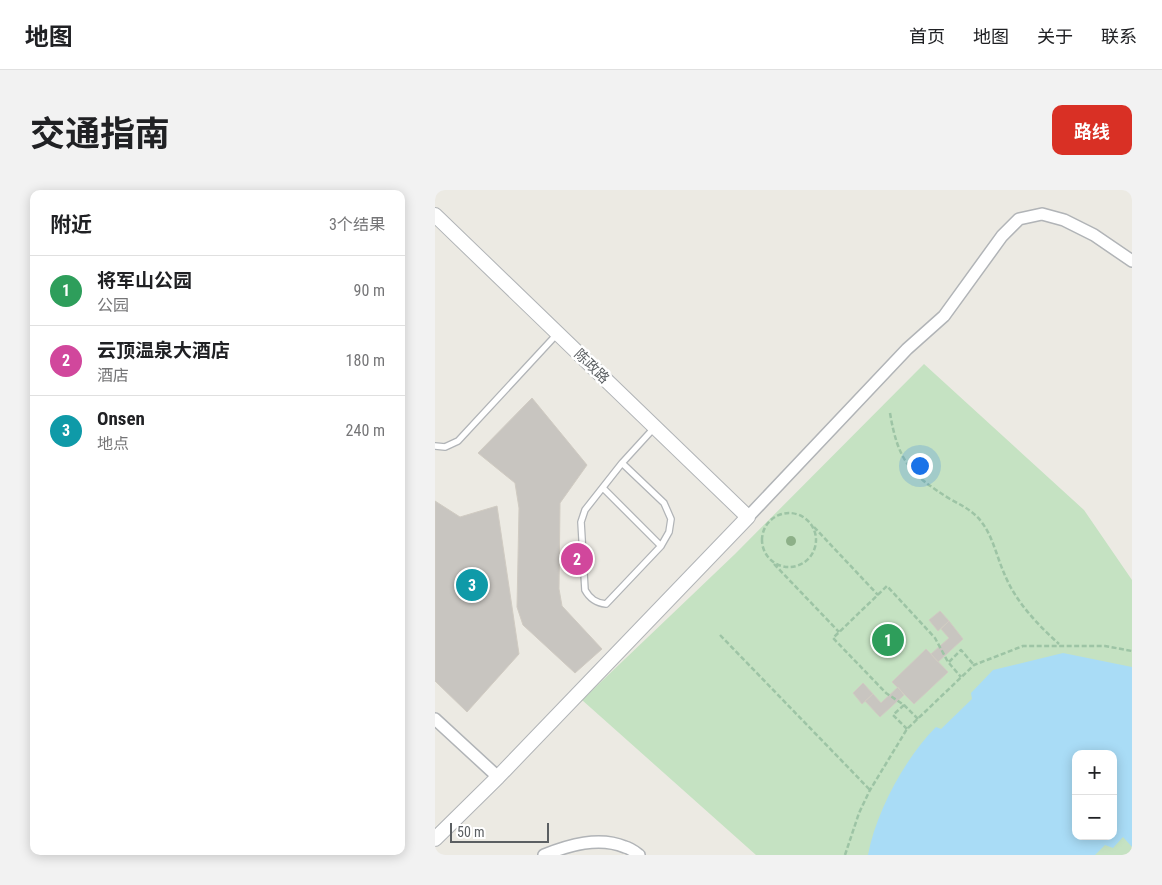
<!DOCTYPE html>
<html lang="zh">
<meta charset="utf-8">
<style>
:root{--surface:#fff;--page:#f2f2f2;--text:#202124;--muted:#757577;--line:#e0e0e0;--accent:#d93025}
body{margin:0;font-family:"Roboto Condensed","Noto Sans SC",sans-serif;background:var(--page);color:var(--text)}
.controls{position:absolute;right:15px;bottom:15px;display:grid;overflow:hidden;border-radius:10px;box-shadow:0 2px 12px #0003}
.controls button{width:45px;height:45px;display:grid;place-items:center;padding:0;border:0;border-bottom:1px solid var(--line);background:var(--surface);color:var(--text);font:25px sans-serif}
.scale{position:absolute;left:15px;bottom:12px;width:99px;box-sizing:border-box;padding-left:5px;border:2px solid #5b5f62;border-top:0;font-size:14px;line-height:18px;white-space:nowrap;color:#5b5f62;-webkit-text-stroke:4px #fff;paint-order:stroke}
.you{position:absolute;left:484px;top:275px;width:18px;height:18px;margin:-12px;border:4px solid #fff;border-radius:50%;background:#1a73e8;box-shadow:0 0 0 8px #1a73e833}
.badge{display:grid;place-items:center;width:32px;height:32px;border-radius:50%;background:var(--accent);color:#fff;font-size:16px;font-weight:700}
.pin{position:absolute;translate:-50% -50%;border:2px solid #fff;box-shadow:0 1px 5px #0006}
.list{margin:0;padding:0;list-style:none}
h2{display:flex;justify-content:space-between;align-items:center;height:65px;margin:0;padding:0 20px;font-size:21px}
h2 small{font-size:16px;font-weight:400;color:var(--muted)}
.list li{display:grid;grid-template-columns:32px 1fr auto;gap:15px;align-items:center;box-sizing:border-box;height:70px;padding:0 20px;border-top:1px solid var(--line)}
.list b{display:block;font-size:19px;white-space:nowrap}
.list p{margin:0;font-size:16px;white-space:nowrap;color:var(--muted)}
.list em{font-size:16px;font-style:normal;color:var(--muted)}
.map{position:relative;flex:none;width:697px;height:665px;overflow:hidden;border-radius:10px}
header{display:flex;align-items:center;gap:30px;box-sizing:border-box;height:70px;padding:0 25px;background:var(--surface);border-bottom:1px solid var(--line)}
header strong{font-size:24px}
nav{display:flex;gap:28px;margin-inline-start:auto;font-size:18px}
.intro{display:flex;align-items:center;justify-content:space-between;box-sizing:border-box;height:120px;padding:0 30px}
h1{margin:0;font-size:35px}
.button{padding:12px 22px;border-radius:10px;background:var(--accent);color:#fff;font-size:18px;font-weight:700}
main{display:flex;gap:30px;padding:0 30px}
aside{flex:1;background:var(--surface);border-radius:10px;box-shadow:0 2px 12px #0003}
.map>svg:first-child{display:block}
</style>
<header>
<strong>地图</strong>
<nav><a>首页</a><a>地图</a><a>关于</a><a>联系</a></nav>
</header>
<div class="intro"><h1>交通指南</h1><a class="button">路线</a></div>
<main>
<aside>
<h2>附近<small>3个结果</small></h2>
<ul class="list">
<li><span class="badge" style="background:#2e9e5b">1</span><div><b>将军山公园</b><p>公园</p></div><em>90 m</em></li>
<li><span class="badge" style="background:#d1479c">2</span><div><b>云顶温泉大酒店</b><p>酒店</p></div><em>180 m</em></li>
<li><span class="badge" style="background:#0f9aa8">3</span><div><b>Onsen</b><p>地点</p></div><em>240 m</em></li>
</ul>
</aside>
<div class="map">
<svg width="697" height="665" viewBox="0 0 697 665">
<rect width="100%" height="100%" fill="#eceae3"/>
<path fill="#c5e2c2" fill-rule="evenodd" d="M 489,174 L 649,320 L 697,390 L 697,665 L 321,665 L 147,510 L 300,364 ZM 641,564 L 678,564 L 678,646 L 641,646 Z"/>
<path fill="#a9dcf6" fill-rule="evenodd" d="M 628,463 L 697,477 L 697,657 L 688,647 L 678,658 L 670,655 L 660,665 L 433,665 C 441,622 470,568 501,537 L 506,539 L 537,509 L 536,503 L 558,480 ZM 641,564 L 678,564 L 678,646 L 641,646 Z"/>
<path fill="#c8c5c0" stroke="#d0cbc2" d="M 97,208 L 152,275 L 125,313 L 124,399 L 127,416 L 167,459 L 140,483 L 88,435 L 82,417 L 84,318 L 80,293 L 43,263 Z
M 0,311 L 25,327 L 62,316 L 84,464 L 32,522 L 0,491 Z
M 505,421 L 514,431 L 503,441 L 494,430 Z
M 514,431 L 528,449 L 503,472 L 496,464 L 514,448 L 506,439 Z
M 491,459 L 513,482 L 479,514 L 457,492 Z
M 428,493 L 438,504 L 427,514 L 418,503 Z
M 463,497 L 469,505 L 445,527 L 430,511 L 438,504 L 446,513 Z"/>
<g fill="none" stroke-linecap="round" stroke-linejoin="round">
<defs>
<path id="service" d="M 0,256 L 10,257 L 23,251 L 123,143
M 187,273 L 229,313 L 236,329 L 234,342 L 226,356 L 171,414 C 161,413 155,409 150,400 L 146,332 L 150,320 Z
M 187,273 L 219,238
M 168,298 L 226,356"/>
<path id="minor" d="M 313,327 L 472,159 L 509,126 L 567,46 L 584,29 L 607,24 L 629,30 L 659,45 L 697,71
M 0,529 L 63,587
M 109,665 C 134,655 164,646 190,657 C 195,658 200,662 204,665"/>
<path id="tertiary" d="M 0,25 L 313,327 L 63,587 L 0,649"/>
</defs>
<use href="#service" stroke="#b1b4b7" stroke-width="8"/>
<use href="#minor" stroke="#b1b4b7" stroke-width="14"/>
<use href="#tertiary" stroke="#b1b4b7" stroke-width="16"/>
<path stroke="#9dc4a5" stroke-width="2.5" stroke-dasharray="5 2.5" stroke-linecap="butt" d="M 455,223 C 463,271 475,284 515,309 C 528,316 540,322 548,334 C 558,348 562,367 569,383 C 580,411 602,434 624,454
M327 350a27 27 0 1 1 54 0a27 27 0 1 1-54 0Z
M 379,337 L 443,405
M 339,374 L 404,442
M 285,445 L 435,600
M 514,472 L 526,460 L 539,475
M 469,515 L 458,525 L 472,539
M 483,529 L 469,515 L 451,503 L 398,448 L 452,396 L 500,448 L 513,472 L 526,487
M 410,665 L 424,623 L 435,600 L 472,539 L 539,475 L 588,456 L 670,456 L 697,461"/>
<use href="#service" stroke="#fff" stroke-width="5.5"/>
<use href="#minor" stroke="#fff" stroke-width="11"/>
<use href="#tertiary" stroke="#fff" stroke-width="14"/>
</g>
<circle fill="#8db088" cx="356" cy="351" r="5"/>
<g text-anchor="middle" stroke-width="5" stroke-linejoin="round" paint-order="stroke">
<g font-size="14" fill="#5b5f62" stroke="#fff">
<text transform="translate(157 176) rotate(44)" y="5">陈政路</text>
</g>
</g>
</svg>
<div class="controls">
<button>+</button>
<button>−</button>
</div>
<div class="scale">50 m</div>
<div class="you"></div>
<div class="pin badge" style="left:453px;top:450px;background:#2e9e5b">1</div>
<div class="pin badge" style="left:142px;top:369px;background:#d1479c">2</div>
<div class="pin badge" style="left:37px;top:395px;background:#0f9aa8">3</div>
</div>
</main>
